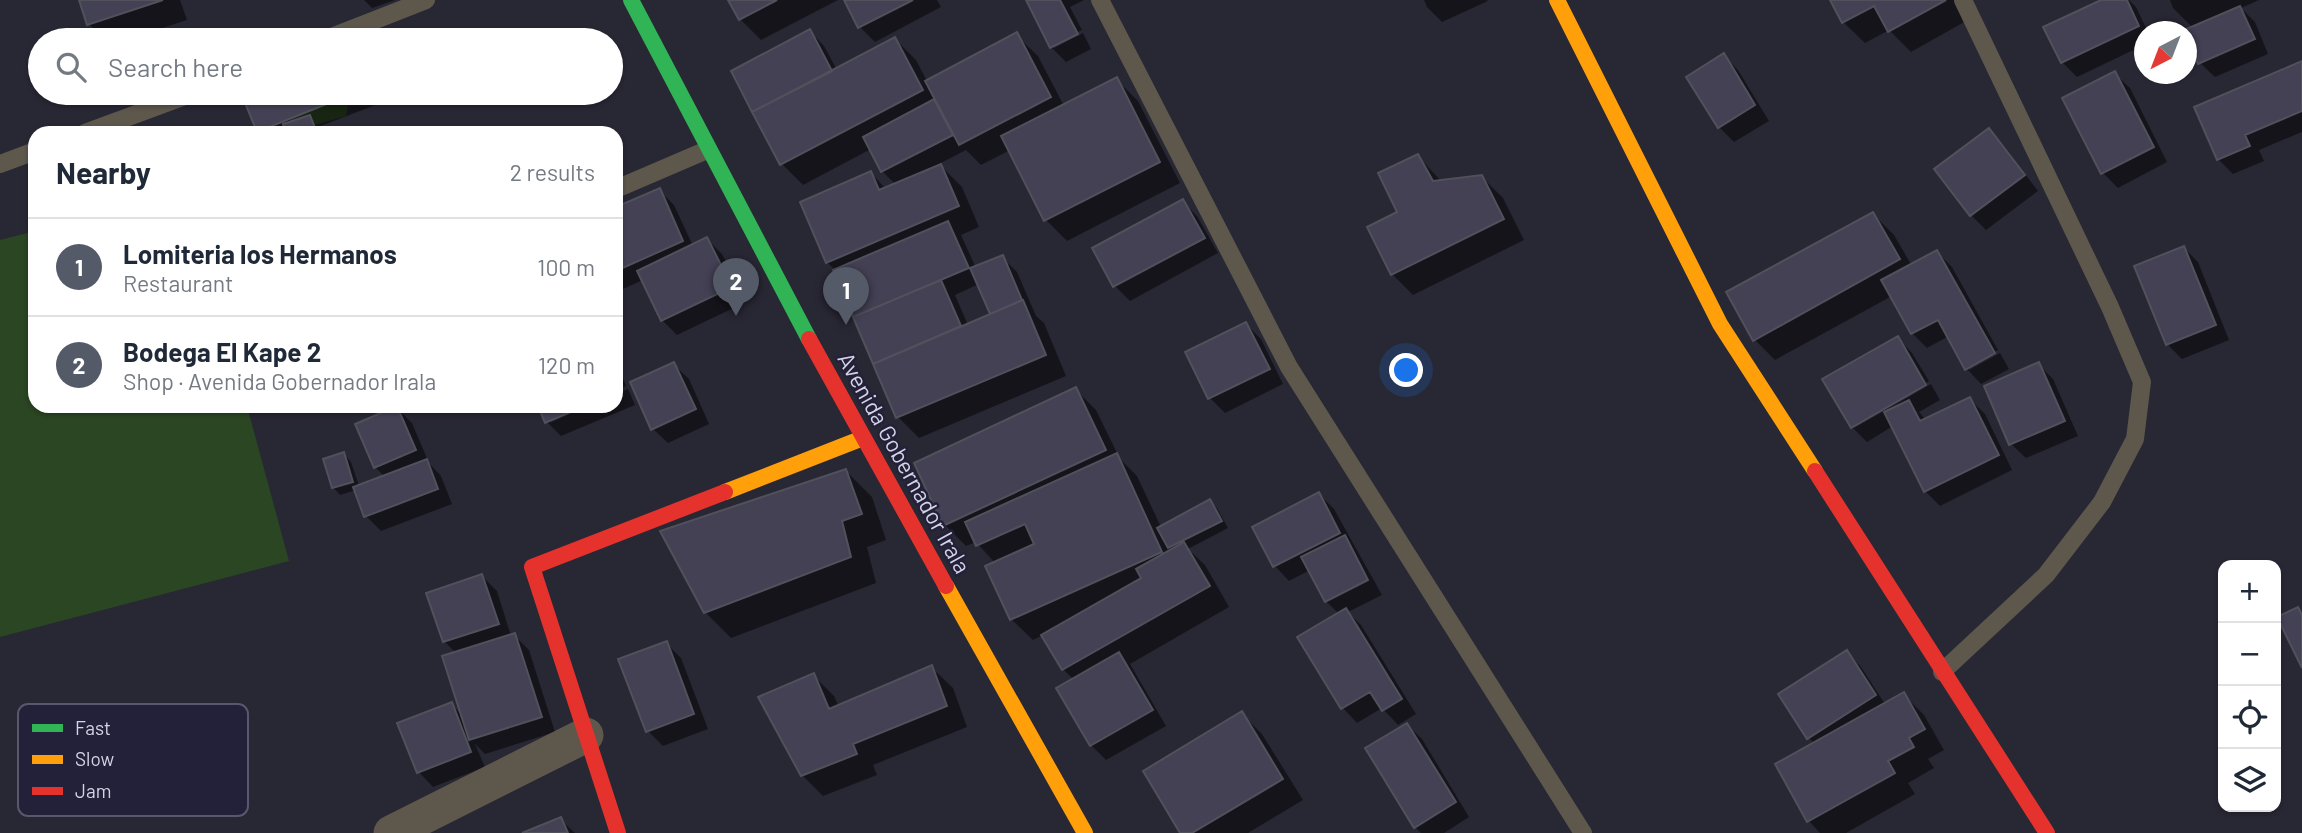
<!DOCTYPE html>
<meta charset="utf-8">
<style>
:root{--surface:#fff;--page:#f2f2f3;--text:#1f2937;--muted:#747a83;--line:#e0e1e3;--accent:#555a69}
body{margin:0;font-family:Barlow,sans-serif;background:var(--page);color:var(--text)}
.controls{position:absolute;right:21px;bottom:21px;display:grid;overflow:hidden;border-radius:14px;box-shadow:0 2px 5px #0004}
.controls button{width:63px;height:63px;display:grid;place-items:center;padding:0;border:0;border-bottom:2px solid var(--line);background:var(--surface);color:var(--text);font:35px sans-serif}
.compass{position:absolute;left:2134px;top:21px;width:63px;height:63px;border-radius:50%;background:var(--surface);box-shadow:0 2px 5px #0004;rotate:222deg}
.you{position:absolute;left:1407px;top:371px;width:24px;height:24px;margin:-18px;border:5px solid #fff;border-radius:50%;background:#1a73e8;box-shadow:0 0 0 10px #1a73e833}
.badge{display:grid;place-items:center;width:46px;height:46px;border-radius:50%;background:var(--accent);color:#fff;font-size:23px;font-weight:700}
.pin{position:absolute;translate:-50% -58px;filter:drop-shadow(0 2px 4px #0008)}
.pin::after{content:'';position:absolute;top:37px;width:24px;height:21px;background:inherit;clip-path:polygon(0 0,100% 0,50% 100%)}
.list{margin:0;padding:0;list-style:none}
h2{display:flex;justify-content:space-between;align-items:center;height:91px;margin:0;padding:0 28px;font-size:30px}
h2 small{font-size:23px;font-weight:400;color:var(--muted)}
.list li{display:grid;grid-template-columns:46px 1fr auto;gap:21px;align-items:center;box-sizing:border-box;height:98px;padding:0 28px;border-top:2px solid var(--line)}
.list b{display:block;font-size:26px;white-space:nowrap}
.list p{margin:0;font-size:23px;white-space:nowrap;color:var(--muted)}
.list em{font-size:23px;font-style:normal;color:var(--muted)}
.icon{flex:none;width:38px;height:38px;fill:none;stroke:currentColor;stroke-width:2;stroke-linecap:round;stroke-linejoin:round}
.map{position:relative;flex:none;width:2302px;height:833px;overflow:hidden}
.search{position:absolute;background:var(--surface);box-shadow:0 2px 5px #0004;left:28px;top:28px;width:595px;height:77px;display:flex;align-items:center;gap:18px;box-sizing:border-box;padding:0 24px;border-radius:38px;color:var(--muted);font-size:26px}
.panel{position:absolute;background:var(--surface);box-shadow:0 2px 5px #0004;left:28px;top:126px;width:595px;height:287px;border-radius:21px}
.map>svg:first-child{display:block}
</style>
<div class="map">
<svg width="2302" height="833" viewBox="0 0 2302 833">
<rect width="100%" height="100%" fill="#282734"/>
<path fill="#2b4622" d="M 292,93 L 344,93 L 349,101 L 346,116 L 315,125 L 310,133 L 292,130 L 290,114 Z
M 35,231 L 35,406 L 247,406 L 289,561 L 0,637 L 0,240 Z"/>
<path fill="#0007" fill-rule="evenodd" d="M 81,0 L 180,0 L 187,20 L 126,40 L 105,40 L 89,24 Z
M 364,0 L 395,0 L 372,8 Z
M 730,0 L 838,0 L 761,40 L 740,19 Z
M 846,0 L 937,0 L 941,7 L 875,42 L 860,27 Z
M 1027,0 L 1084,0 L 1070,7 L 1082,30 L 1054,44 L 1054,48 L 1083,33 L 1091,49 L 1066,62 L 1051,47 Z
M 1424,0 L 1487,0 L 1488,1 L 1442,22 L 1427,7 Z
M 1832,0 L 1954,0 L 1966,21 L 1911,52 L 1889,30 L 1865,43 L 1843,22 Z
M 2105,0 L 2129,0 L 2136,7 L 2148,32 L 2144,32 L 2144,45 L 2077,77 L 2062,62 Z
M 2170,0 L 2259,0 L 2241,8 L 2255,22 L 2268,54 L 2215,77 L 2200,63 L 2193,28 L 2173,8 Z
M 810,31 L 824,46 L 837,70 L 895,39 L 916,60 L 927,81 L 1016,35 L 1038,56 L 1064,106 L 1117,80 L 1138,101 L 1180,183 L 1067,241 L 1046,220 L 1010,150 L 981,165 L 966,150 L 939,164 L 962,187 L 979,227 L 961,235 L 976,268 L 1002,257 L 1017,272 L 1036,316 L 1044,323 L 1066,376 L 919,438 L 898,417 L 836,271 L 827,262 L 871,173 L 886,189 L 896,185 L 882,171 L 871,149 L 803,185 L 782,164 ZM 979,284 L 993,315 L 968,325 L 955,295 Z
M 1724,56 L 1738,70 L 1769,121 L 1734,142 L 1719,127 Z
M 2302,63 L 2302,132 L 2259,150 L 2264,161 L 2233,174 L 2218,159 Z
M 2115,74 L 2130,88 L 2167,162 L 2118,188 L 2103,173 Z
M 243,93 L 382,93 L 386,101 L 318,127 L 320,133 L 261,133 Z
M 1989,131 L 2003,145 L 2038,191 L 1986,230 L 1971,215 Z
M 1418,156 L 1441,181 L 1482,177 L 1503,198 L 1524,240 L 1413,295 L 1392,274 L 1400,213 Z
M 659,190 L 674,205 L 693,246 L 707,239 L 722,254 L 746,302 L 677,335 L 662,320 L 643,280 L 623,289 L 616,281 L 616,209 Z
M 1183,202 L 1197,216 L 1218,253 L 1130,301 L 1115,286 L 1095,249 Z
M 1873,214 L 1894,235 L 1912,266 L 1937,252 L 1952,267 L 1998,350 L 1969,366 L 1969,370 L 2000,353 L 2009,369 L 1981,384 L 1967,369 L 1949,336 L 1927,348 L 1912,333 L 1892,296 L 1775,360 L 1754,339 Z
M 2184,248 L 2198,262 L 2229,340 L 2182,359 L 2167,344 Z
M 1246,324 L 1261,339 L 1283,384 L 1225,413 L 1210,398 Z
M 1898,338 L 1912,353 L 1929,381 L 1854,424 L 1854,428 L 1931,384 L 1940,400 L 1919,412 L 1926,420 L 1970,399 L 1985,414 L 2012,470 L 1940,506 L 1925,491 L 1893,426 L 1867,442 L 1852,427 Z
M 616,361 L 626,386 L 616,390 Z
M 2038,364 L 2053,379 L 2078,436 L 2026,458 L 2011,444 Z
M 674,365 L 689,379 L 709,424 L 668,443 L 653,429 Z
M 628,389 L 635,405 L 561,436 L 547,422 L 540,406 L 580,406 L 551,418 L 551,422 L 589,406 L 616,406 L 616,394 Z
M 1075,389 L 1096,410 L 1120,459 L 1137,476 L 1161,527 L 1210,501 L 1217,508 L 1228,528 L 1188,549 L 1205,565 L 1229,607 L 1130,664 L 1166,726 L 1106,760 L 1091,745 L 1074,680 L 1063,669 L 1043,635 L 1033,640 L 1011,619 L 995,563 L 976,542 L 966,546 L 945,525 L 916,464 Z
M 397,408 L 412,423 L 429,463 L 441,476 L 452,504 L 381,531 L 366,516 L 356,490 L 340,495 L 333,487 L 344,454 L 351,462 L 359,486 L 385,477 L 375,467 Z
M 846,471 L 872,497 L 886,540 L 867,547 L 876,583 L 731,638 L 705,612 Z
M 1319,494 L 1334,509 L 1382,595 L 1348,612 L 1361,625 L 1416,714 L 1398,725 L 1382,708 L 1357,723 L 1343,708 L 1299,638 L 1339,614 L 1326,601 L 1310,570 L 1289,581 L 1275,566 Z
M 482,576 L 497,591 L 511,636 L 514,635 L 529,650 L 555,732 L 485,754 L 475,744 L 485,767 L 433,787 L 419,772 L 451,704 L 464,717 L 456,653 L 444,641 Z
M 666,643 L 681,658 L 708,729 L 663,746 L 648,731 L 620,660 Z
M 1847,652 L 1861,667 L 1885,704 L 1903,694 L 1924,715 L 1944,750 L 1928,759 L 1934,768 L 1908,783 L 1915,794 L 1846,833 L 1820,833 L 1809,821 L 1777,765 L 1815,744 L 1809,738 Z
M 931,667 L 953,688 L 967,727 L 873,765 L 877,775 L 823,796 L 802,775 L 813,675 L 834,696 L 839,707 Z
M 1241,713 L 1262,734 L 1303,800 L 1248,833 L 1182,833 Z
M 1407,725 L 1422,739 L 1469,817 L 1444,833 L 1421,833 L 1415,827 Z
M 560,819 L 575,833 L 526,833 Z"/>
<path fill="#444155" stroke="#51515c" stroke-width="2" d="M 79,0 L 163,0 L 87,25 Z
M 728,0 L 777,0 L 739,20 Z
M 844,0 L 913,0 L 858,28 Z
M 1026,0 L 1060,0 L 1078,34 L 1050,48 Z
M 1830,0 L 1946,0 L 1888,32 L 1874,6 L 1842,23 Z
M 2101,0 L 2127,0 L 2139,26 L 2061,63 L 2043,27 Z
M 2240,6 L 2255,39 L 2198,64 L 2184,30 Z
M 810,29 L 832,71 L 752,112 L 731,71 Z
M 1017,32 L 1051,97 L 959,145 L 925,81 Z
M 895,37 L 923,90 L 780,165 L 752,112 Z
M 1724,53 L 1755,105 L 1718,128 L 1686,77 Z
M 2302,61 L 2302,111 L 2245,135 L 2250,146 L 2217,160 L 2194,107 Z
M 2115,71 L 2154,147 L 2101,174 L 2062,98 Z
M 1117,77 L 1160,162 L 1044,221 L 1001,136 Z
M 241,93 L 354,93 L 257,132 Z
M 934,99 L 953,135 L 881,172 L 863,137 Z
M 310,115 L 317,133 L 286,133 L 283,124 Z
M 1989,128 L 2025,175 L 1970,216 L 1934,169 Z
M 1418,154 L 1433,181 L 1482,175 L 1504,219 L 1391,275 L 1367,227 L 1397,212 L 1378,173 Z
M 941,164 L 959,206 L 826,263 L 800,202 L 871,171 L 879,190 Z
M 660,188 L 683,241 L 616,271 L 616,207 Z
M 1183,199 L 1205,238 L 1113,287 L 1092,248 Z
M 1873,212 L 1900,259 L 1753,341 L 1726,292 Z
M 948,221 L 969,268 L 853,317 L 833,270 Z
M 707,237 L 732,287 L 661,321 L 637,271 Z
M 2184,246 L 2216,325 L 2166,345 L 2134,266 Z
M 1937,250 L 1995,353 L 1965,370 L 1938,320 L 1911,334 L 1881,280 Z
M 1003,255 L 1022,300 L 990,314 L 970,268 Z
M 941,280 L 961,326 L 873,364 L 853,317 Z
M 1023,300 L 1046,355 L 896,418 L 873,364 Z
M 1246,322 L 1270,369 L 1208,399 L 1185,352 Z
M 1898,336 L 1926,385 L 1851,428 L 1822,379 Z
M 674,362 L 696,409 L 651,430 L 630,382 Z
M 2039,362 L 2065,421 L 2009,445 L 1984,386 Z
M 1076,387 L 1106,450 L 943,526 L 914,463 Z
M 1970,397 L 1999,455 L 1924,492 L 1884,412 L 1909,400 L 1920,421 Z
M 397,406 L 416,450 L 374,468 L 355,424 Z
M 538,406 L 584,406 L 545,423 Z
M 344,452 L 353,482 L 332,488 L 323,459 Z
M 1117,453 L 1162,552 L 1010,620 L 985,566 L 1034,544 L 1025,524 L 976,546 L 965,522 Z
M 427,459 L 438,489 L 364,517 L 353,487 Z
M 846,469 L 862,514 L 842,521 L 851,557 L 704,613 L 660,531 Z
M 1319,492 L 1340,533 L 1273,567 L 1252,527 Z
M 1210,499 L 1222,521 L 1168,548 L 1157,528 Z
M 1345,535 L 1368,580 L 1325,602 L 1301,557 Z
M 1184,542 L 1210,586 L 1062,670 L 1041,635 L 1141,578 L 1136,569 Z
M 482,574 L 499,624 L 443,642 L 426,593 Z
M 2298,607 L 2302,615 L 2302,668 L 2277,617 Z
M 1346,608 L 1402,699 L 1382,711 L 1370,692 L 1341,709 L 1297,637 Z
M 515,633 L 542,717 L 469,740 L 442,656 Z
M 667,641 L 694,714 L 646,732 L 618,659 Z
M 1847,650 L 1876,695 L 1807,739 L 1778,694 Z
M 1119,652 L 1153,710 L 1090,746 L 1056,688 Z
M 932,665 L 947,706 L 853,744 L 857,754 L 801,776 L 758,697 L 814,673 L 829,709 Z
M 1904,692 L 1925,729 L 1909,738 L 1914,747 L 1888,761 L 1895,773 L 1807,822 L 1775,764 Z
M 452,702 L 471,752 L 417,773 L 397,723 Z
M 1242,711 L 1283,779 L 1192,833 L 1180,833 L 1143,771 Z
M 1407,723 L 1456,802 L 1414,828 L 1365,748 Z
M 561,817 L 568,833 L 522,833 Z"/>
<g fill="none" stroke-linecap="round" stroke-linejoin="round">
<path stroke="#5e574c" stroke-width="18" d="M 1100,0 L 1289,367 L 1583,833
M 324,40 L 426,0
M 85,133 L 193,93
M 0,164 L 35,151
M 616,189 L 707,150
M 1942,672 L 2046,575 L 2102,502 L 2135,439 L 2142,382 L 2110,307 L 1963,0"/>
<path stroke="#5e574c" stroke-width="35" d="M 391,833 L 586,735"/>
<path stroke="#30b455" stroke-width="16" d="M 631,0 L 809,339"/>
<path stroke="#ff9f0a" stroke-width="16" d="M 1557,0 L 1720,324 L 1815,471
M 725,492 L 863,438
M 946,586 L 1085,833"/>
<path stroke="#e5322d" stroke-width="16" d="M 809,339 L 946,586
M 1815,471 L 2047,833
M 618,833 L 532,567 L 725,492"/>
</g>
<g text-anchor="middle" stroke-width="5" stroke-linejoin="round" paint-order="stroke">
<g font-size="23" fill="#d4d4e5" stroke="#23213a">
<text transform="translate(904 463) rotate(61)" y="8">Avenida Gobernador Irala</text>
</g>
</g>
<rect x="18" y="704" width="230" height="112" rx="10" fill="#23213a" stroke="#58576d" stroke-width="2"/>
<rect x="32" y="724" width="31" height="8" fill="#30b455"/>
<rect x="32" y="755" width="31" height="9" fill="#ff9f0a"/>
<rect x="32" y="787" width="31" height="8" fill="#e5322d"/>
<g font-size="19" fill="#d4d4e5">
<text x="75" y="735">Fast</text>
<text x="75" y="766">Slow</text>
<text x="75" y="798">Jam</text>
</g>
</svg>
<div class="controls">
<button>+</button>
<button>−</button>
<button><svg class="icon" aria-label="locate" viewBox="0 0 24 24"><circle cx="12" cy="12" r="6"/><path d="M12 2v4M12 18v4M2 12h4M18 12h4"/></svg></button>
<button><svg class="icon" aria-label="layers" viewBox="0 0 24 24"><path d="M12 4l9 5-9 5-9-5zM3 14l9 5 9-5"/></svg></button>
</div>
<svg class="compass" viewBox="-18 -18 36 36"><path d="M0-13l5 13h-10z" fill="#e53935"/><path d="M0 13l5-13h-10z" fill="#747a83"/></svg>
<div class="you"></div>
<div class="pin badge" style="left:846px;top:325px">1</div>
<div class="pin badge" style="left:736px;top:316px">2</div>
<div class="search"><svg class="icon" aria-label="search" viewBox="0 0 24 24"><circle cx="10" cy="10" r="6"/><path d="M15 15l6 6"/></svg>Search here</div>
<section class="panel">
<h2>Nearby<small>2 results</small></h2>
<ul class="list">
<li><span class="badge">1</span><div><b>Lomiteria los Hermanos</b><p>Restaurant</p></div><em>100 m</em></li>
<li><span class="badge">2</span><div><b>Bodega El Kape 2</b><p>Shop · Avenida Gobernador Irala</p></div><em>120 m</em></li>
</ul>
</section>
</div>
